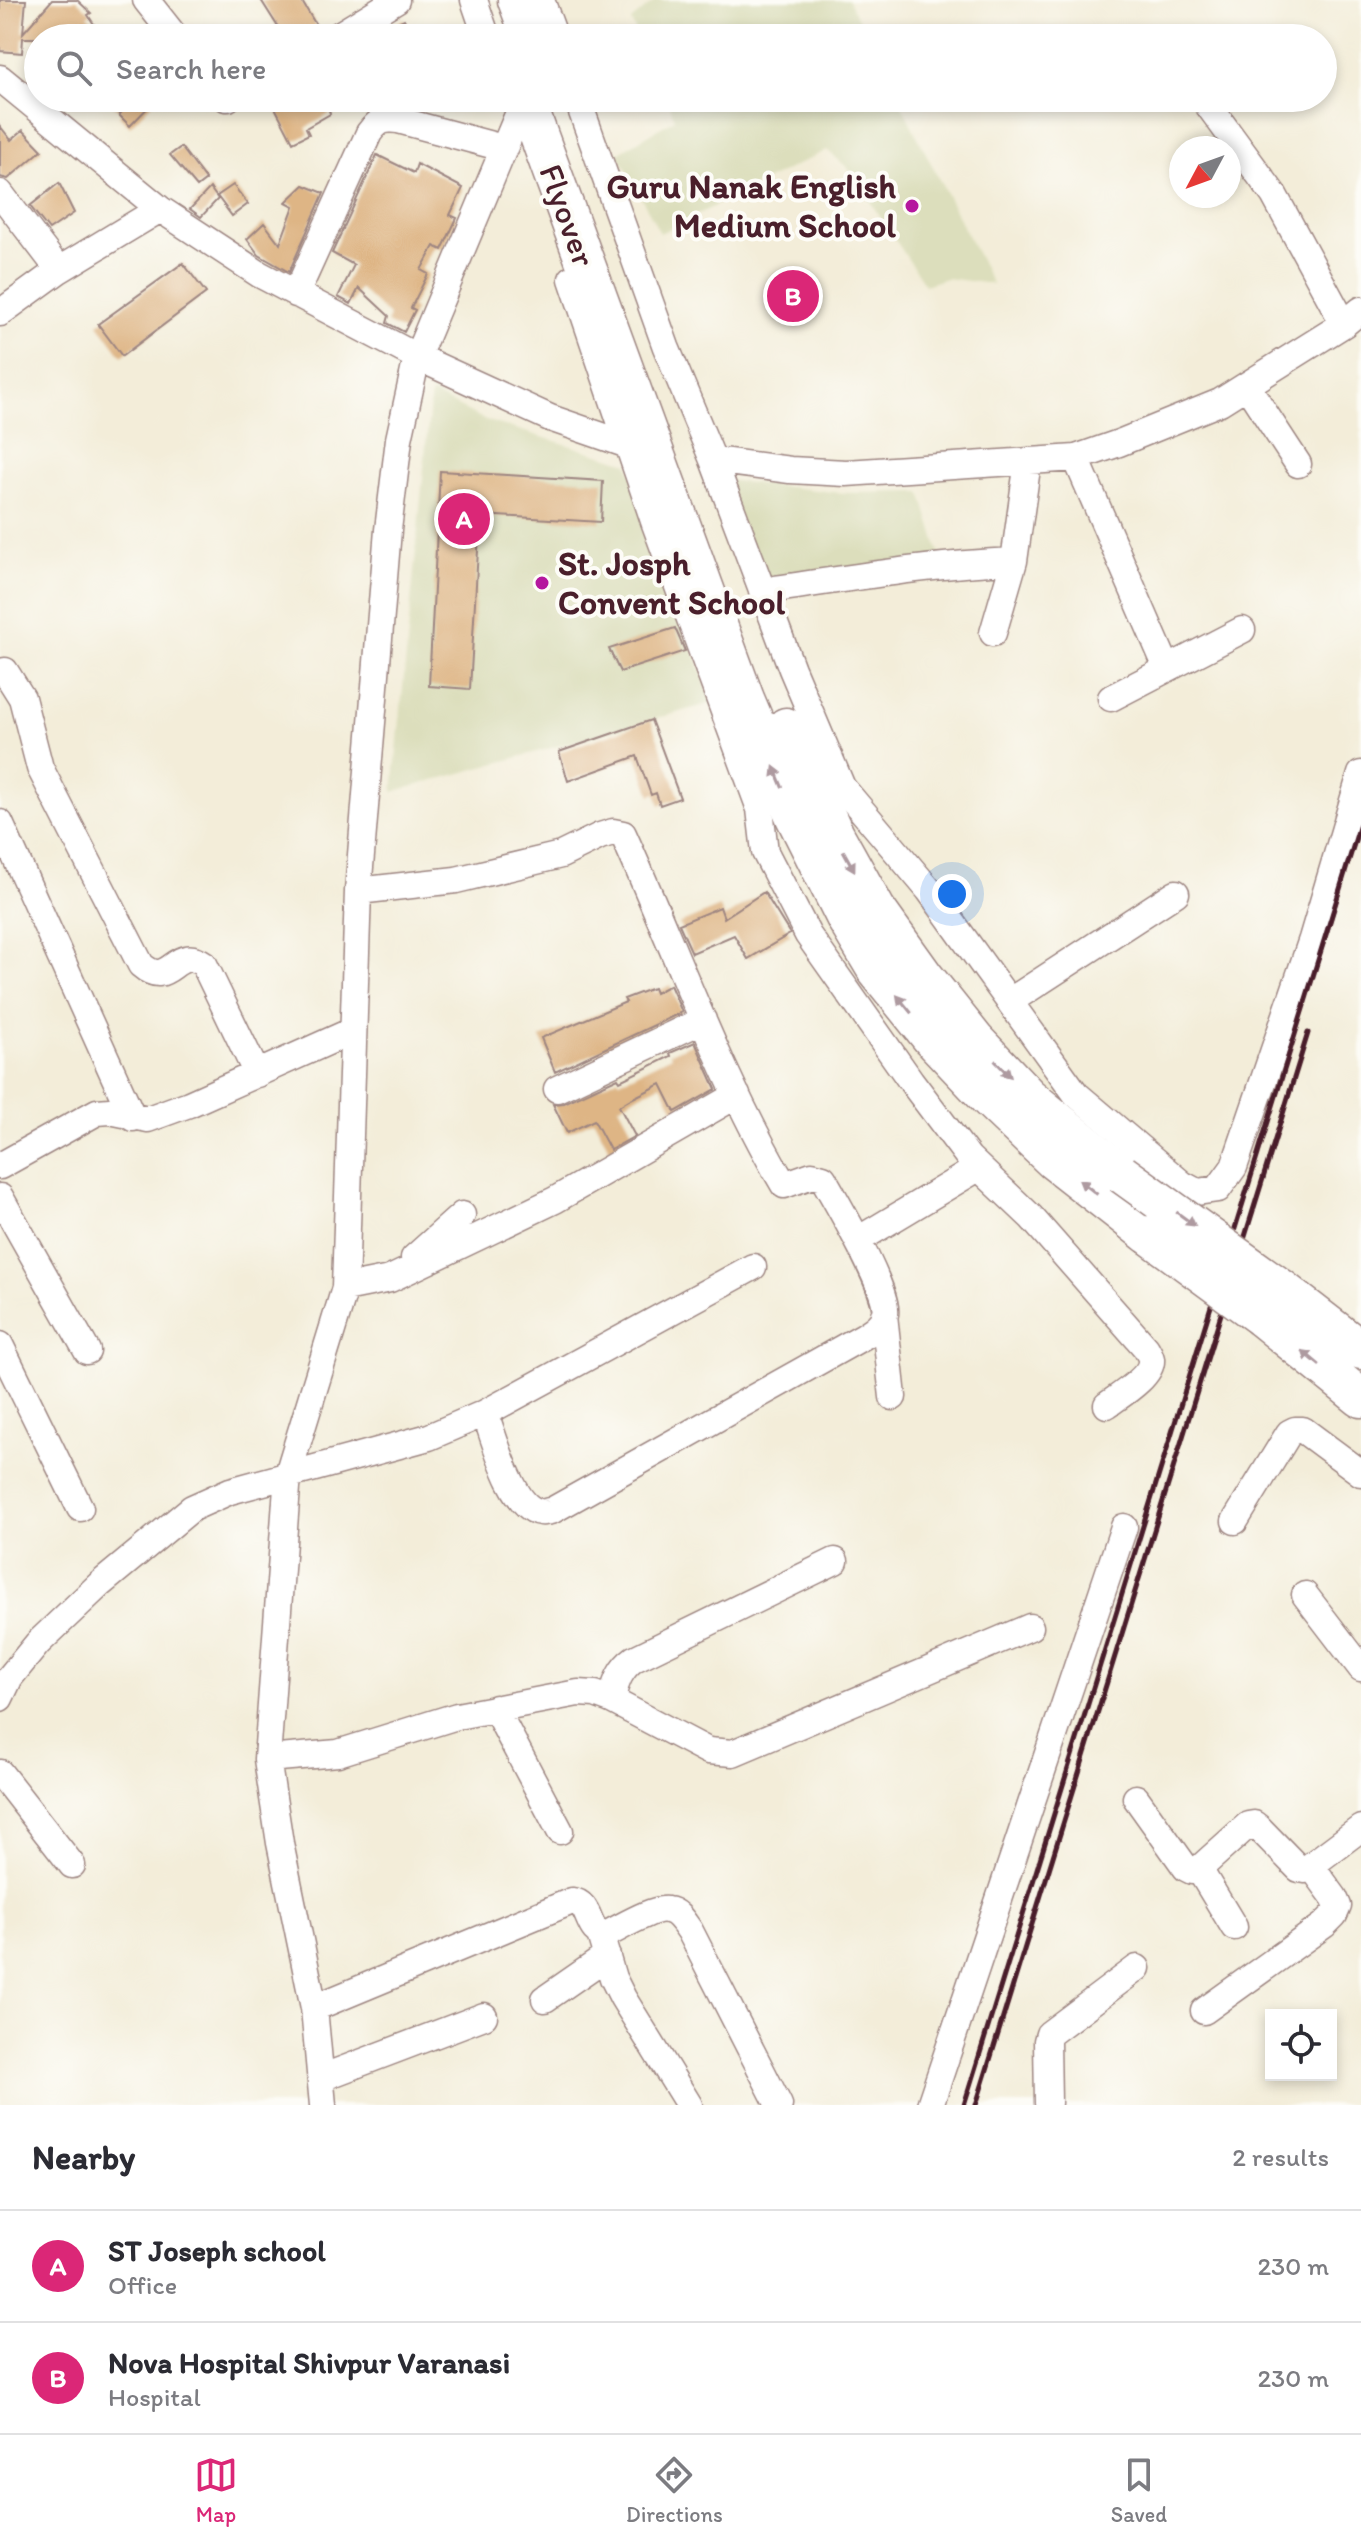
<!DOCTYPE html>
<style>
:root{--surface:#fff;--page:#f7f7f7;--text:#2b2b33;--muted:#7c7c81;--line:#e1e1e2;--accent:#db2777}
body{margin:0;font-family:Itim,sans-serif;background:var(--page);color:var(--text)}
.controls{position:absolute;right:24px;bottom:24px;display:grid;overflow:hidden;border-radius:0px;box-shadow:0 4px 12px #0003}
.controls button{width:72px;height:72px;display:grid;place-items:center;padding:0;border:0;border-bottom:2px solid var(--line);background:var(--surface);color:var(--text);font:40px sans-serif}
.compass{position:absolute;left:1169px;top:136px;width:72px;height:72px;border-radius:50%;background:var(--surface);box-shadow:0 4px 12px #0003;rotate:229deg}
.you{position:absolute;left:952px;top:894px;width:28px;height:28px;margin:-20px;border:6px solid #fff;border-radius:50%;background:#1a73e8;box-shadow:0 0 0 12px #1a73e833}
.badge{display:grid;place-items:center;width:52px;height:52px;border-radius:50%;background:var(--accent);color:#fff;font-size:26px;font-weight:700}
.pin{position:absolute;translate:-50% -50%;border:4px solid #fff;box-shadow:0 2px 8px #0006}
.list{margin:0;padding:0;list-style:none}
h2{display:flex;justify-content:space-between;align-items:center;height:104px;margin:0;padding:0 32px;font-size:34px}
h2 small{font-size:26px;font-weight:400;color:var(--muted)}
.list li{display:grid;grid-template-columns:52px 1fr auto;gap:24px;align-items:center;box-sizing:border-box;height:112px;padding:0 32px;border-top:2px solid var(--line)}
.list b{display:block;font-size:30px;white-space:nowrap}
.list p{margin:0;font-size:26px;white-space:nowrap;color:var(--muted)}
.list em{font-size:26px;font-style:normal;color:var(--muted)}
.icon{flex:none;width:44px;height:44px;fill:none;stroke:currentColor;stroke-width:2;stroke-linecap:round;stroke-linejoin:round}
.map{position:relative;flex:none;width:1361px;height:2105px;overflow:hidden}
.search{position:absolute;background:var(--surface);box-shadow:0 4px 12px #0003;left:24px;right:24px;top:24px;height:88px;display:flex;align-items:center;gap:20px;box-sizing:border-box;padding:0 28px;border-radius:44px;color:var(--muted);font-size:30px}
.sheet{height:328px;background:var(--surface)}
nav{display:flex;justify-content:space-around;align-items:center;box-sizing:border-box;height:112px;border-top:2px solid var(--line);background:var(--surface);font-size:22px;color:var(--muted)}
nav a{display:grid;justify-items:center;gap:4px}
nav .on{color:var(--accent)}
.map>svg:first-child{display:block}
</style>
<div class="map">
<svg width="1361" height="2105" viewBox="0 0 1361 2105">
<rect width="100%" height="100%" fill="#fdfcf7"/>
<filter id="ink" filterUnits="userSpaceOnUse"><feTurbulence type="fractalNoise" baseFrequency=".0125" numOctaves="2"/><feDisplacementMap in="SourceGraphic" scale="16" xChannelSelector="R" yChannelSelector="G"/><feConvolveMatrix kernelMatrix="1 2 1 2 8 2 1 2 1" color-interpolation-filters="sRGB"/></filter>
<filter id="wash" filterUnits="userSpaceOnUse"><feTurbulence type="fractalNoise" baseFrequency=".006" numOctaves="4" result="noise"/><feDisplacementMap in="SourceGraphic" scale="32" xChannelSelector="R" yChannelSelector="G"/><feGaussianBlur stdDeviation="1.8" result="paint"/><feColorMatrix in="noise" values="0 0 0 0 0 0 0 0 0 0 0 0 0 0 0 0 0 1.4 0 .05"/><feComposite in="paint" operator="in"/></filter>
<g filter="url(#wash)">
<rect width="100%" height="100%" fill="#f3edd9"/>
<path fill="#dcdebc" d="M 656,0 L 848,0 L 868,38 L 639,38 L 631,21 Z
M 666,98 L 898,98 L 992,284 L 946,278 L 925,285 L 848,168 L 827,150 L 660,233 L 618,153 L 675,119 Z
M 431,393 L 485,420 L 628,463 L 712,703 L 393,792 Z
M 725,480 L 842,493 L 921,492 L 941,558 L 768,593 Z"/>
<g id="blocks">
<path fill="#deb585" d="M 0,0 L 26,0 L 23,33 L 52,0 L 77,0 L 91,13 L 88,15 L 103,38 L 23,38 L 22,53 L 0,51 Z
M 261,0 L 301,0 L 319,30 L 306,38 L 285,38 Z
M 404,19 L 413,38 L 366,38 Z
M 108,98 L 157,98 L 130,126 L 119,115 L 121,113 Z
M 270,98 L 356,98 L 357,99 L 329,110 L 330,114 L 306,128 L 309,134 L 293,142 Z
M 0,126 L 11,140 L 23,130 L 42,150 L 8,179 L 0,177 Z
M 181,147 L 206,180 L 197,187 L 170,155 Z
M 377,155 L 414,173 L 417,164 L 463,188 L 450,215 L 457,218 L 442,250 L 434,246 L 421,270 L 428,274 L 411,308 L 415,310 L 404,332 L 387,323 L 389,316 L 359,288 L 351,304 L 338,297 L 354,265 L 332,253 Z
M 59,183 L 74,213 L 49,230 L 30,206 Z
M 233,185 L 248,204 L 232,216 L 217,196 Z
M 304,185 L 324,193 L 289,272 L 259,255 L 247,239 L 264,223 L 280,244 L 294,206 L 286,202 Z
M 210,188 L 218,199 L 201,217 L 190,209 Z
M 183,263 L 206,293 L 122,356 L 98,324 Z
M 799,275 L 813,296 L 784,316 L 770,294 Z
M 440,471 L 603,481 L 601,522 L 480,515 L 470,689 L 429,686 Z
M 675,628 L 685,651 L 620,672 L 609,649 Z
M 651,720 L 680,798 L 660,805 L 656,793 L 651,795 L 637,756 L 568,781 L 559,752 Z
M 764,892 L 790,934 L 748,959 L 734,935 L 692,953 L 679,924 L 720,907 L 724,918 Z
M 670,985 L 682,1012 L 555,1072 L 541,1038 L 626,1002 L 624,999 L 653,988 L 655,993 Z
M 695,1042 L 716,1089 L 675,1112 L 661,1084 L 629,1100 L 619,1106 L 635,1136 L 610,1150 L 594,1120 L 567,1133 L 553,1104 L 564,1103 L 618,1078 L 620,1081 L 671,1056 L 670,1053 Z"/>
</g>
</g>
<g filter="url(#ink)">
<use href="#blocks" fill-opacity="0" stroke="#9e8682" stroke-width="2"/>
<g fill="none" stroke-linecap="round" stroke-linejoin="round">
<defs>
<path id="minor" d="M 146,0 L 176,38
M 474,0 L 487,38
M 541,0 L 555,38
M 334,38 L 396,0
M 0,78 L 160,209 L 259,274 L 417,357 L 550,418 L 628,445
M 226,98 L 228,98
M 577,98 L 666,347 L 713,460 L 792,669 L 842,787 L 929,890 L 1076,1094 L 1182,1184 L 1197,1192 L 1218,1189 L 1234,1167 L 1312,939 L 1361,774
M 1203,98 L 1274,195 L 1344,324
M 0,193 L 59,270
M 572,279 L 655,524 L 760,809 L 765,852 L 808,935 L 911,1081 L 969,1158 L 1031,1217 L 1146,1348 C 1147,1350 1151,1356 1151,1359 C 1153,1376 1119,1396 1107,1405
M 296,294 L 369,133 C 378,121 383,118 398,120 L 503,148
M 0,313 L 59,270 L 160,209
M 1247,386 L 1298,464
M 1076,458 L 1167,668
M 713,460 L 790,470 L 846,473 L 1076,458 L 1119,443 L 1220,402 L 1344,324 L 1361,310
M 762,591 C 846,579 929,564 1014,561
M 993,633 L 1014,561 L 1028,461
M 5,671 L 22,698 L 40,768 L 141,965 C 171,991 174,943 204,964 L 257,1074
M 1111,698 L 1242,630
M 0,823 L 133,1118
M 358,891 L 456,880 L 561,855 L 600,836 L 613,832 L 623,834 C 676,951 719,1074 784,1185 L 812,1175 L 823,1178 C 836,1201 890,1293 885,1314 C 882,1325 873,1330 864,1336 L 553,1510 C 551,1511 541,1513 540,1512 C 512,1508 494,1437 485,1413
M 1010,1001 L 1176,893
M 557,1089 L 703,1020
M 0,1166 L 97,1112 L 110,1111 L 148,1119 L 189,1104 L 352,1031
M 0,1197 L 87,1351
M 858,1240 L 978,1168
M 414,1258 L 462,1215
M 345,1288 L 390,1279 L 555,1200 L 737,1095
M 884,1315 L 893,1397
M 0,1345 L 80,1508
M 1235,1521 L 1289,1433 L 1295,1430 L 1303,1430 L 1361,1473
M 1305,1595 L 1361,1668
M 0,1698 L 10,1677 L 38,1643 L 99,1585 L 192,1508 L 230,1491 L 429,1437 L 485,1413 L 753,1267
M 611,1700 C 616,1683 619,1670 634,1659 L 835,1561
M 495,1708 L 560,1831
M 267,1759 L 338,1753 L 457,1716 L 578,1693 L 595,1694 L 611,1700 L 708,1751 L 733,1753 L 1030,1627
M 0,1773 L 72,1865
M 1136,1798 L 1186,1868 L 1192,1871 L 1199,1869 L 1248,1825 L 1254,1824 L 1259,1828 L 1299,1869 L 1305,1870 L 1361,1828
M 1199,1869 L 1234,1927
M 600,1934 L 613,1978 L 623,1998 L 689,2105
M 545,1999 L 607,1956
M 314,2008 L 572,1901 C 593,1903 585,1935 607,1934 C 620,1928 654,1907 667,1910 C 678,1911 684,1923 690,1931 L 779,2105
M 1204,2011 L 1324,1925 L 1334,1915 L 1338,1906 L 1334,1897 L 1312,1867
M 321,2078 L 484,2016
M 1048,2103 L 1047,2041 L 1049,2034 L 1137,1968
M 323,2105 L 314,2008 L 280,1843 L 267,1759 L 288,1474 L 345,1288 L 358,891 L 388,530 L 399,439 L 417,357 L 525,98
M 930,2105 L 1124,1527"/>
<path id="highway" d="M 517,0 L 531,38
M 525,98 L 745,699 L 795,817 L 846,919 L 877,971 L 932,1039 L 988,1098 L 1053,1160 L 1149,1235
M 786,727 L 835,835 L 876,909 L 924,976 L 975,1040 L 1029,1097 L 1122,1174
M 1282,1289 L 1361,1350
M 1261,1317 L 1361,1398"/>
</defs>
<use href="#minor" stroke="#9e8682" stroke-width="29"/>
<use href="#highway" stroke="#9e8682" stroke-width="41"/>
<use href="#minor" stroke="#fff" stroke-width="26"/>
<use href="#highway" stroke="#fff" stroke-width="38"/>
<path stroke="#4a1f2b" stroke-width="5" d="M 964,2105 L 1361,821
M 976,2105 L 1308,1033"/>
<defs>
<path id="highway-bridge" d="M 1122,1174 L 1282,1289
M 1149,1235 L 1261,1317"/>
</defs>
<use href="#highway-bridge" stroke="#9e8682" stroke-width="41" stroke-linecap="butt"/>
<use href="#highway-bridge" stroke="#fff" stroke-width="38"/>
</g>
<defs><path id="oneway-solid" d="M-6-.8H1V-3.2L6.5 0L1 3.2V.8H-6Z" transform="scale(2)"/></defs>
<g fill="#ae9aa0">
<use href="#oneway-solid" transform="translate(778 777) rotate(-113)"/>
<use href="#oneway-solid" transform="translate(849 861) rotate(61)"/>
<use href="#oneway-solid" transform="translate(904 1004) rotate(-129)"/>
<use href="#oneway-solid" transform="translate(1003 1069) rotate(46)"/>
<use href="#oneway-solid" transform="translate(1088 1187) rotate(-142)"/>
<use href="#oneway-solid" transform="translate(1186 1219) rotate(36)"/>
<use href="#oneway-solid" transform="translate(1311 1358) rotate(-140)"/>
</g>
</g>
<g fill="#b5179e" stroke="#fdfcf7" stroke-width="3">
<circle cx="912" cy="206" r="8"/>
<circle cx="542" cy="583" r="8"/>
</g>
<g text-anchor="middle" stroke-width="8" stroke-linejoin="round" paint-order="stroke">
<g font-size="34" font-weight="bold" fill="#4a1f2b" stroke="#fdfcf7" text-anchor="end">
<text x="896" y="198">Guru Nanak English<tspan x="896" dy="39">Medium School</tspan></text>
<text x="558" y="575" text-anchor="start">St. Josph<tspan x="558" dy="39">Convent School</tspan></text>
</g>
<g font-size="34" fill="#4a1f2b" stroke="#fdfcf7">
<text transform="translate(568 215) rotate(70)" y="12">Flyover</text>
</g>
</g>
</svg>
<div class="controls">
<button><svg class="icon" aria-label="locate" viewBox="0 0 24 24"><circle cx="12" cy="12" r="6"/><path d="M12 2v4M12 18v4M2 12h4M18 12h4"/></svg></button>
</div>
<svg class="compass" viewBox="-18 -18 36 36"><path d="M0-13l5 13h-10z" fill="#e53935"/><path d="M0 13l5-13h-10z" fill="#7c7c81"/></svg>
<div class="you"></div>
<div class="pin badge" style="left:464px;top:519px">A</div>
<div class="pin badge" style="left:793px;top:296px">B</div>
<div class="search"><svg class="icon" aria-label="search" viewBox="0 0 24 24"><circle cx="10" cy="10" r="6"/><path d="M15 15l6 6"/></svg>Search here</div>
</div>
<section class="sheet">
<h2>Nearby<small>2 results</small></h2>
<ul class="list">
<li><span class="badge">A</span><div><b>ST Joseph school</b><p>Office</p></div><em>230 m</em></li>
<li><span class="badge">B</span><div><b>Nova Hospital Shivpur Varanasi</b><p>Hospital</p></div><em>230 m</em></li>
</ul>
</section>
<nav>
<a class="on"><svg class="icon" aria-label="map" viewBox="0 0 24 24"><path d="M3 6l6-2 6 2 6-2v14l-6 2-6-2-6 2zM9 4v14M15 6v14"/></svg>Map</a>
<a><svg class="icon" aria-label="directions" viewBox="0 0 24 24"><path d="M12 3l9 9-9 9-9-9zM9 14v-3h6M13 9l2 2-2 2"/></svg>Directions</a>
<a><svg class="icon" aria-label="saved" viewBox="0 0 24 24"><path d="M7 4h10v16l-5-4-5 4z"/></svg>Saved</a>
</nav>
